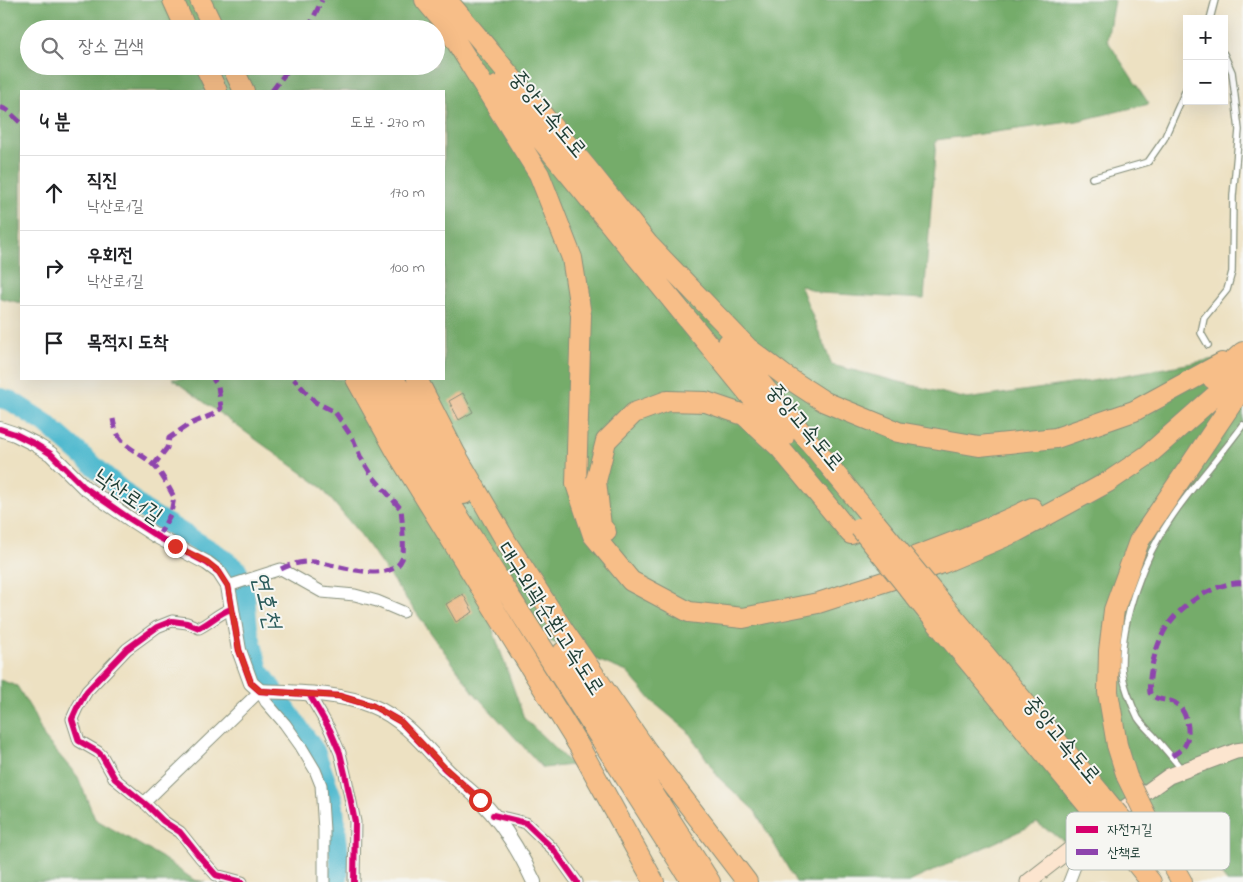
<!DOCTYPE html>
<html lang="ko">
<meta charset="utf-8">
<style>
:root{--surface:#fff;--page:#f2f2f2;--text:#202124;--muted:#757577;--line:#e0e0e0}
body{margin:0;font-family:"Indie Flower","Poor Story",sans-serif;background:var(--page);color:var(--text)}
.controls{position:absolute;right:15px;top:15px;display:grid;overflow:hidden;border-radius:0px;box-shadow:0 5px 20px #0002}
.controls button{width:45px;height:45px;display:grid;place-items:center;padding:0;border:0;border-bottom:1px solid var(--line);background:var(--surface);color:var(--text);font:25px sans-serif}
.stop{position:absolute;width:15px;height:15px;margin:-11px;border:4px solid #d93025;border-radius:50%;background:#fff}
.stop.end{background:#d93025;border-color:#fff;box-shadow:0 1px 5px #0008}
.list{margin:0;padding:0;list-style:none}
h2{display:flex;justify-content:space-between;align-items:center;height:65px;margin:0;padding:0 20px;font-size:21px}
h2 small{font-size:16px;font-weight:400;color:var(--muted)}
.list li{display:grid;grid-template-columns:32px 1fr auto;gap:15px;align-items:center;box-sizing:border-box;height:75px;padding:0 20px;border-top:1px solid var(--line)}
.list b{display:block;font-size:19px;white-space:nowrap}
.list p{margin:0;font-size:16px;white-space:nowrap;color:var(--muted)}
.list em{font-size:16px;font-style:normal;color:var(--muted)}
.icon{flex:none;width:28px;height:28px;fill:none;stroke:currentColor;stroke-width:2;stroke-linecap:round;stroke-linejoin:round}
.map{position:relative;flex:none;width:1243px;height:882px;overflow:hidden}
.search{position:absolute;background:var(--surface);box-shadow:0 5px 20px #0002;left:20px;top:20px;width:425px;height:55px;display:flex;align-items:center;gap:12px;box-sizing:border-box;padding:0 18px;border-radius:28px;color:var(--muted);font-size:19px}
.panel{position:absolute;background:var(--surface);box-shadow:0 5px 20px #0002;left:20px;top:90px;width:425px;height:290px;border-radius:0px}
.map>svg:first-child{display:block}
</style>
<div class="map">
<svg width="1243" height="882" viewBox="0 0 1243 882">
<rect width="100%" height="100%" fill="#f6f6f2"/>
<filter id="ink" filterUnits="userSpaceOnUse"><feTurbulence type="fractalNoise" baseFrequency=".02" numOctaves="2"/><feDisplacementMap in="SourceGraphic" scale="10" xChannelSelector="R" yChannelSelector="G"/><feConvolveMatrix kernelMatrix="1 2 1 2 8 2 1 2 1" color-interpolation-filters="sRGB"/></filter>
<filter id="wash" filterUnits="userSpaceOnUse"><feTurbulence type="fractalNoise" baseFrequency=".0096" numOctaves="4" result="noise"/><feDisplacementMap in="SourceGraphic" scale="20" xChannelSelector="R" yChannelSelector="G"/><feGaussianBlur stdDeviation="1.12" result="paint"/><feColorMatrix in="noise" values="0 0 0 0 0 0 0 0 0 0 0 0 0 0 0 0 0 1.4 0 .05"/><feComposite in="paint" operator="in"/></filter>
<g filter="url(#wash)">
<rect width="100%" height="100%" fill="#ede1c2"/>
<path fill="#74ac6a" stroke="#4a744f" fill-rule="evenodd" d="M 0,0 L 1114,0 L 1107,40 L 1149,104 L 1077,121 L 936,140 L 924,299 L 819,293 L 800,285 L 832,365 L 967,399 L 1092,381 L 1243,354 L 1243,827 L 1242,842 L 1243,843 L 1243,882 L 1227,882 L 1201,849 L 1067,843 L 1037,823 L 909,882 L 796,882 L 755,811 L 719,778 L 688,731 L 653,702 L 627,672 L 488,616 L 524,718 L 572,765 L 543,768 L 475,694 L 358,532 L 319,485 L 172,379 L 444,379 L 444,91 L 21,91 L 21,303 L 0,298 ZM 29,29 L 436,29 L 436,66 L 29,66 Z
M 0,680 L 17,686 L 31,709 L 44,737 L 78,777 L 95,819 L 161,857 L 194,880 L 206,882 L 0,882 Z"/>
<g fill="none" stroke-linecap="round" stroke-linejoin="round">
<path stroke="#51bacf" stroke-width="20" d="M 0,398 L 11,401 L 45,423 L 143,509 L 217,554 L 237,569 L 245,595 L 248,629 L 259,670 L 315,751 L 333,800 L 340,864 L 337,882"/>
</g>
<g id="blocks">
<path fill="#ebab71" d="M 463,393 L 473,412 L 459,420 L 449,401 Z
M 463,594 L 473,612 L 456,622 L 446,604 Z"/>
</g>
</g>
<g filter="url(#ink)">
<use href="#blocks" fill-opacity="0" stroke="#868f7b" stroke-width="1"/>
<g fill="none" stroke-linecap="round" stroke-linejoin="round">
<defs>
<path id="service" d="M 1210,19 L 1215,0
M 1092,178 L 1148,162 L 1164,139 L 1187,87
M 1208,345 L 1201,333 L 1204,318 L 1227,290 L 1232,272 L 1233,196 L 1239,130 L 1232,72 L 1224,54
M 1182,770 C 1173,758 1163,747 1153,735 C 1148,730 1142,724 1138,718 C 1132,706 1122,681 1122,668 C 1121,619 1143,558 1171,518 C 1193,485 1220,457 1243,425"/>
<path id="minor" d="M 228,586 L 281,569 L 322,592 L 355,595 L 377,601 L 403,612
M 231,609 C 219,613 211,622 199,628 L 187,623 L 172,621 L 157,627 L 127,649 L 87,691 L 77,708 L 72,719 L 79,741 L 98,752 L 102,756 L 115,779 L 148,806 L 163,821 L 180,832 L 200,857 L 216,875 L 242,882
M 309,694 L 330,730 L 340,753 L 346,778 L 355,822 L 354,882
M 144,803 L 260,691 L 266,702 L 285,724 L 300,745 L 315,770 L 321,785 L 324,830 L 324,882
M 493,815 L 526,823 L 554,850 L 577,882
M 1069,882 L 1086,838"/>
<path id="tertiary" d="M 0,429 L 15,434 L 35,444 L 51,454 L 84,487 L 130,519 L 158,537 L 207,563 L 219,572 L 228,586 L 239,650 L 251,683 L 260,691 C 297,693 337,692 372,706 C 402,718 422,743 444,767 C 455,779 468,788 480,800 C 503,823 520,852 534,882"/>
<path id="secondary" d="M 1028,882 L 1109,819 L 1169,776 L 1236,751 L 1243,750"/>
<path id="motorway" d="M 173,0 L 186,29
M 200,0 L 214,29
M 425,0 L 456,37
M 447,0 L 587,168 L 656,254
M 447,27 L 539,174 L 572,258 L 581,315 L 576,484 L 593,535 L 631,581 L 689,612 L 743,618 L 818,603 L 943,563 L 1016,532 L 1108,482 L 1148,455 L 1243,371
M 205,66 L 217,91
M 232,66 L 244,91
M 497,86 L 784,437
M 648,244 L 748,348 L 785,376 L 825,402 L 898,432 L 979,446 L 1056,438 L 1134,411 L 1222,363
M 728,343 L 876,523
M 356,379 L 396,451 L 579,746 L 654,882
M 374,379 L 431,473 L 692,882
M 394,379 L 464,494
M 417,379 L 455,453 L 507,543 L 564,631 L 647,751 L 747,882
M 1213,379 L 1243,352
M 606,532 L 601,526 L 596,481 L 606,441 L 634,413 L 667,401 L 706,402 L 744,415 L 780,448 L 851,534
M 892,565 C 940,548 987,530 1032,508
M 942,603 L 1101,794
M 926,610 L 1089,807
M 563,652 L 710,882
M 1127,777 L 1117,745 L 1108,692 L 1109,651 L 1114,610 L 1139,541 L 1243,387
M 1154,832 L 1182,882
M 1135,862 L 1151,882"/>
</defs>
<use href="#service" stroke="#868f7b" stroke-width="8"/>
<use href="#minor" stroke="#868f7b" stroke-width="13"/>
<use href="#tertiary" stroke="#868f7b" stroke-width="16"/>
<use href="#secondary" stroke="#868f7b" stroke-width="17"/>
<use href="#motorway" stroke="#868f7b" stroke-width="22"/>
<use href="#service" stroke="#fff" stroke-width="5.5"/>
<use href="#minor" stroke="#fff" stroke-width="11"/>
<use href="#tertiary" stroke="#fff" stroke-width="14"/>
<use href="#secondary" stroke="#fce5cf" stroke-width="15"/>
<use href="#motorway" stroke="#f7be88" stroke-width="20"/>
<defs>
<path id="motorway-bridge" d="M 876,523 L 942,603
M 860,528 L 926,610
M 1127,777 L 1154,832
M 1101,794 L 1148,851
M 1089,807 L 1135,862"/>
</defs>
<use href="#motorway-bridge" stroke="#868f7b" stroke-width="22" stroke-linecap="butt"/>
<use href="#motorway-bridge" stroke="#f7be88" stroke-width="20"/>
<path stroke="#8e44ad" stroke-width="5" stroke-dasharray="10 5" stroke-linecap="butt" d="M 308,29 L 322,0
M 272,91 L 291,66
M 0,107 L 7,110 L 21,123
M 113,419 C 118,451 140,448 158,470 C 164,478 169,488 174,497 L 171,513 L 158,537
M 153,466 L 167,448 L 169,438 L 188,425 L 214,414 L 221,408 L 218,386 L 213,379
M 281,569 C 291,564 303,561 315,562 C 336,564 391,585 402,559 C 405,554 402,516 401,509 L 373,477 L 360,456 L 353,439 L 335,412 L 315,402 L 294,379
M 1172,756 C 1176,753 1184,749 1186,743 C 1191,731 1187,710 1175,703 C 1166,698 1157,702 1150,693 C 1147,675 1158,637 1170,622 C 1184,603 1218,581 1243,583"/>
<defs>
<path id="cycleway" d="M 0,429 L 15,434 L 35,444 L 51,454 L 84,487 L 130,519 L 158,537 L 207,563 L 219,572 L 228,586 L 239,650 L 251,683 L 260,691 L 339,696 L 373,706 L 401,722 L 445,769 L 481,800
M 231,609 C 219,613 211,622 199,628 L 187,623 L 172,621 L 157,627 L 127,649 L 87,691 L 77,708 L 72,719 L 79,741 L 98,752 L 102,756 L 115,779 L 148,806 L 163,821 L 180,832 L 200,857 L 216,875 L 242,882
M 309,694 L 330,730 L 340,753 L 346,778 L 355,822 L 354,882
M 493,815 L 526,823 L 554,850 L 577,882"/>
</defs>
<use href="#cycleway" stroke="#f6f6f2" stroke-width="9"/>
<use href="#cycleway" stroke="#d6006c" stroke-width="6"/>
</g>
</g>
<g fill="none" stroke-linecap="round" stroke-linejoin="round" filter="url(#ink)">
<path stroke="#d93025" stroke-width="6" d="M 175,546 L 207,562 L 219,572 L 228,586 L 239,650 L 251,683 L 260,691 L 339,696 L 373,706 L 401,722 L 446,769 L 480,800"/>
</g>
<g text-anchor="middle" stroke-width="4" stroke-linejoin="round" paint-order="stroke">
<g font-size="22" fill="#1f3d34" stroke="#f6f6f2">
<text transform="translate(549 113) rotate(50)" y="8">중앙고속도로</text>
<text transform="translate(806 426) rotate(50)" y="8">중앙고속도로</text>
<text transform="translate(129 495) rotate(35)" y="8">낙산로1길</text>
<text transform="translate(552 618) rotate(57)" y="8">대구외곽순환고속도로</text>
<text transform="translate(1063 739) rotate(50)" y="8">중앙고속도로</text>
</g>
<g font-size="24" font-style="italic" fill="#2c5c5b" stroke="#f6f6f2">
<text transform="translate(267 600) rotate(76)" y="8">연호천</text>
</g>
</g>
<rect x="1066" y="812" width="164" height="58" rx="8" fill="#f6f6f2" stroke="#b6beb9" stroke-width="1"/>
<rect x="1076" y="826" width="22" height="7" fill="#d6006c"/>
<rect x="1076" y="849" width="22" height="6" fill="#8e44ad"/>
<g font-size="14" fill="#1f3d34">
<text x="1107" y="834">자전거길</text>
<text x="1107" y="857">산책로</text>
</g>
</svg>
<div class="controls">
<button>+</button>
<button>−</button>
</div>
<div class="stop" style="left:480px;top:800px"></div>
<div class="stop end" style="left:175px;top:546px"></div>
<div class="search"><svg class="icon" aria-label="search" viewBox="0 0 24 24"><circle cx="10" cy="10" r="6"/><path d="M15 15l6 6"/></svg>장소 검색</div>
<section class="panel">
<h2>4 분<small>도보 · 270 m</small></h2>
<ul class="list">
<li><svg class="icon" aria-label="ahead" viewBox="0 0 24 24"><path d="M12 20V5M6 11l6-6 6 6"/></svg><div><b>직진</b><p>낙산로1길</p></div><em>170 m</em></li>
<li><svg class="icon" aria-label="right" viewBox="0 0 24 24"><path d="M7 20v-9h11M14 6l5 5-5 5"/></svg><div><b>우회전</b><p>낙산로1길</p></div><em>100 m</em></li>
<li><svg class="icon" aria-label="arrive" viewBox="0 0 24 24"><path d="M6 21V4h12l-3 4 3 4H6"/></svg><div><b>목적지 도착</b></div></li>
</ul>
</section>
</div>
